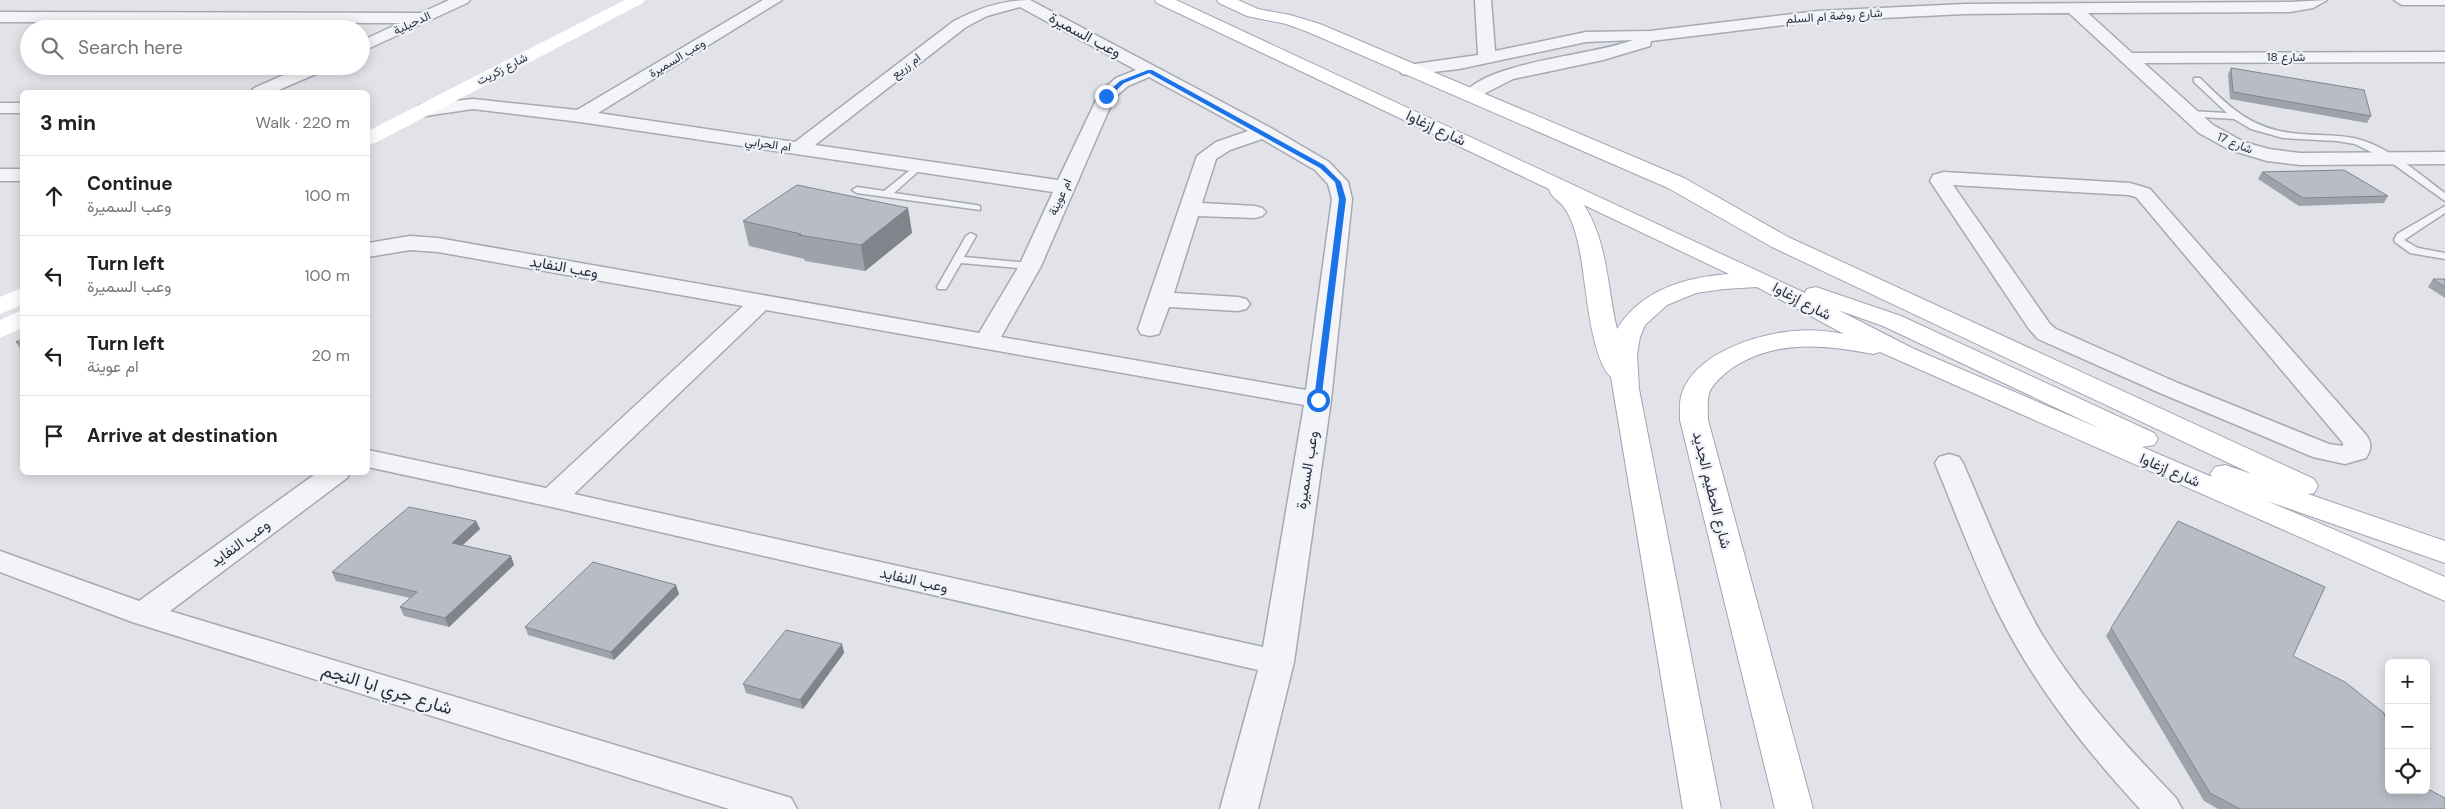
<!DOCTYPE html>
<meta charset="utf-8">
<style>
:root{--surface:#fff;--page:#f6f6f6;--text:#222;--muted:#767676;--line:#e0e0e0}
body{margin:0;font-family:"DM Sans",Vazirmatn,sans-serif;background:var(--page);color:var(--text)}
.controls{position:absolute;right:15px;bottom:15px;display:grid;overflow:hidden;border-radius:8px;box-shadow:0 2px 12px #0003}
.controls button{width:45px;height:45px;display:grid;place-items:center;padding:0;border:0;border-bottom:1px solid var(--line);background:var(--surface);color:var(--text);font:25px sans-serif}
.stop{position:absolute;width:15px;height:15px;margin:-11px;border:4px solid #1a73e8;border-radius:50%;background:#fff}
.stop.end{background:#1a73e8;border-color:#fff;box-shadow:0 1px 5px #0008}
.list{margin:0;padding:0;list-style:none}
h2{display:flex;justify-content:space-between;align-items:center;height:65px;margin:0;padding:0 20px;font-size:21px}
h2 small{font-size:16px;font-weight:400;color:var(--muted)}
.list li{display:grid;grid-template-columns:32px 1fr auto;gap:15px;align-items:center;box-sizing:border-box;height:80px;padding:0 20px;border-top:1px solid var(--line)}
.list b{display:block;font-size:19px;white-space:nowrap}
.list p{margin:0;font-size:16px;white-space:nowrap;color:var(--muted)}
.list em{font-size:16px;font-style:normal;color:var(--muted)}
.icon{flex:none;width:28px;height:28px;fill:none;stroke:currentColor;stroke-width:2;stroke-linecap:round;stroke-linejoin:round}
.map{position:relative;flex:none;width:2445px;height:809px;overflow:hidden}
.search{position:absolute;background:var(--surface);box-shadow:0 2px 12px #0003;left:20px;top:20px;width:350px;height:55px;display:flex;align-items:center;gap:12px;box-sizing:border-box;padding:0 18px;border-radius:28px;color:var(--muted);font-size:19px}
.panel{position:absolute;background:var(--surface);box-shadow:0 2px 12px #0003;left:20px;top:90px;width:350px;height:385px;border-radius:8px}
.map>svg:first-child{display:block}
</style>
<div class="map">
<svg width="2445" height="809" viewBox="0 0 2445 809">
<rect width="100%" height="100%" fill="#e1e3e9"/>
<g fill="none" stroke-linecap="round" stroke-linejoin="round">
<defs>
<path id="service" d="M 2194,78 L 2200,78 C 2232,110 2254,131 2301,134 C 2321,136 2341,134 2361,140 C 2393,150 2419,174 2445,193 L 2445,201 L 2389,161 L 2355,144 L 2337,141 L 2283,138 L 2251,129 L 2234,119 L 2186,116 L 2185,114 L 2189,111 L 2227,113 L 2194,82 Z
M 919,163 L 924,166 L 922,168 L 894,193 L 976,205 L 980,206 L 980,210 L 857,193 L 852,190 L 857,187 L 884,191 Z
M 2445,206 L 2445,213 L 2404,240 L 2418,248 L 2445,253 L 2445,259 L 2410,253 L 2395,242 L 2394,240 L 2397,234 Z
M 971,233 L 976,236 L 964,257 L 1030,263 L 1035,266 L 1030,269 L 961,263 L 946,289 L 938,289 L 937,287 L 966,236 Z"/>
<path id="minor" d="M 449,0 L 470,0 L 467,3 L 361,52 L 361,41 L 400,23 L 0,22 L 0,12 L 421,13 Z
M 763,0 L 782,0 L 598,113 L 795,142 L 954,21 C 979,8 1003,0 1030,0 L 1271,128 L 1329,162 L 1348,182 L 1352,199 L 1331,400 L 1294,662 L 1258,809 L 1220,809 L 1258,670 L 552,507 L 368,467 L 368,450 L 546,488 L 743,306 L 438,252 L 410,250 L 368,257 L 368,243 L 410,236 L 438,238 L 979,333 L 1019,266 L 1053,192 L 580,122 L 473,109 L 425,116 L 419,114 L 416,110 L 419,106 L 425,104 L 473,99 L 577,110 ZM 1020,7 L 1136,70 L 1116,78 L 1100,92 L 1058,180 L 815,145 L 966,27 L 987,16 ZM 1149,77 L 1248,131 L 1216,142 L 1197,156 L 1138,329 L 1141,334 L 1150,336 L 1159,334 L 1169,307 L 1238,311 L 1246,309 L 1250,304 L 1246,299 L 1238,297 L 1174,293 L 1198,216 L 1255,218 L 1262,216 L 1266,212 L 1262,208 L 1255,206 L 1202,203 L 1216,159 L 1230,150 L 1262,139 L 1315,170 L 1328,184 L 1332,199 L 1306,390 L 1001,337 L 1041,266 L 1114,98 L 1128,86 ZM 766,310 L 1304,405 L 1263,647 L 574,494 Z
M 1475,0 L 1491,0 L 1495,51 L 1586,32 L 1650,31 L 1818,11 L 1965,4 L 2290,2 L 2327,0 L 2313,8 L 2290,12 L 2088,13 L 2132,53 L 2445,52 L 2445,62 L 2144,63 L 2213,125 L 2244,142 L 2269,149 L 2300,153 L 2445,152 L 2445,164 L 2300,165 L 2267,161 L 2230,150 L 2199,133 L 2069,13 L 1965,14 L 1818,21 L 1651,41 L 1650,46 L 1603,60 L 1513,79 L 1472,100 L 1466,99 L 1463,95 C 1487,61 1592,56 1633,40 L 1586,42 L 1459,69 L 1408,75 L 1402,74 L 1399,70 L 1402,66 L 1408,65 L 1478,55 Z
M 2394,0 L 2445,0 L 2445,5 L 2402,5 Z
M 304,66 L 327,66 L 325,70 L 274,92 L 251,92 L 254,88 Z
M 0,103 L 22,103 L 22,113 L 0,113 Z
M 0,169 L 22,169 L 22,181 L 0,181 Z
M 1944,172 L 2130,183 L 2150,189 L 2367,436 C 2372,444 2371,450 2366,458 L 2345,464 L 2313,457 L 2160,393 L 2038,339 L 2029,329 L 1930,181 L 1933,175 ZM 1953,185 L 2128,195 L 2136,197 L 2343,443 L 2343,446 L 2329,444 L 2178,383 L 2056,329 L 2050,324 Z
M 1949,454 L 1959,457 L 1963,463 C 1988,520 2010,579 2041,633 C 2078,694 2127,747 2176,798 L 2182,809 L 2140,809 C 2087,751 2038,690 2002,620 C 1976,569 1957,516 1935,463 L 1939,457 Z
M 318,472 L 351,472 L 347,478 L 170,611 L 778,794 L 791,798 L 797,809 L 729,809 L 132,622 L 0,572 L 0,551 L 139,601 Z"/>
<path id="primary" d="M 1155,0 L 1176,0 L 1805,293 L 1807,289 L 1816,287 L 1901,316 L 2154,433 L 2158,439 L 2154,445 L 2142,447 L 2212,477 L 2210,474 L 2215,467 L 2225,465 L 2252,474 L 1772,247 L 1668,188 L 1308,32 L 1286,24 L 1247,16 L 1219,3 L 1217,0 L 1238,0 L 1258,9 L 1290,15 L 1320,24 L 1684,178 L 1788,237 L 2314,479 L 2318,486 L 2314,493 L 2308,494 L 2445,541 L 2445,563 L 2267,501 L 2445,577 L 2445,601 L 1880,352 L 1873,354 C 1824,345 1776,339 1732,368 C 1724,374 1713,383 1709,393 C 1707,402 1708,411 1708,420 L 1813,809 L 1775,809 L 1680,420 C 1680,411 1679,402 1682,393 C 1696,353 1757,334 1795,331 C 1811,329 1828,331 1844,334 L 1757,287 L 1724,289 L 1696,293 L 1667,305 L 1645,325 L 1640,337 L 1637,354 L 1639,389 L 1721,809 L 1683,809 L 1611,377 C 1590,357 1586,282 1580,252 C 1577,237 1573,219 1563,206 C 1558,200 1550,196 1549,189 L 1157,3 ZM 1584,205 L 1729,274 C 1685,277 1641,290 1617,329 C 1607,287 1608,243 1584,205 ZM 1838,310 L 1883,326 L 2101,429 L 1914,349 Z"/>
</defs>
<use href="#service" stroke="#a6a9b3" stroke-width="3"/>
<use href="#minor" stroke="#a6a9b3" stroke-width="3"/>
<use href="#primary" stroke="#a1a6b4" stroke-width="2"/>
<use href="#service" fill="#f3f4f7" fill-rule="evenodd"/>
<use href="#minor" fill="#f3f4f7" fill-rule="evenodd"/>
<path fill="#fff" fill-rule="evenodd" d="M 625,0 L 645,0 L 643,3 L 375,143 L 368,145 L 368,131 Z
M 22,288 L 22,305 L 0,314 L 0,297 Z
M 22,310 L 22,328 L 0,338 L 0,320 Z"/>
<use href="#primary" fill="#fff" fill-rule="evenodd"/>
</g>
<path fill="#9ea2aa" d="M 2231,68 L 2371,116 L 2367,123 L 2230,99 L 2228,74 Z
M 2262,172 L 2388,196 L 2384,203 L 2299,206 L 2258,179 Z
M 908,208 L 912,233 L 865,271 L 805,261 L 804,259 L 749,246 L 743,221 Z
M 2433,279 L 2445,279 L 2445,298 L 2428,287 Z
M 22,339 L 22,352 L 16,342 Z
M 476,521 L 480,529 L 463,545 L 511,556 L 514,565 L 449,627 L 404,616 L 400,607 L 410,598 L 336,581 L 332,572 Z
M 676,585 L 679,594 L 614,660 L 528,635 L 525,627 Z
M 2111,628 L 2293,656 L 2389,790 L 2445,809 L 2218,809 L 2204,801 L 2106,636 Z
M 842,644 L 844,653 L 803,709 L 746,693 L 743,684 Z"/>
<path fill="#81848b" d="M 908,208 L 912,233 L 865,271 L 861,245 Z
M 476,521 L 480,529 L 456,551 L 452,543 Z
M 511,556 L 514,565 L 449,627 L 445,618 Z
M 676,585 L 679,594 L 614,660 L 611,652 Z
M 842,644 L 844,653 L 803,709 L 800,700 Z"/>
<path fill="#b8bcc6" stroke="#81848b" d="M 2231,68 L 2364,90 L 2371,116 L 2233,92 Z
M 2344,170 L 2388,196 L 2303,198 L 2262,172 Z
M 797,185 L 908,208 L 861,245 L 799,235 L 801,234 L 743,221 Z
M 2433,279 L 2445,279 L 2445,287 Z
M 22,339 L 22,344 L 16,342 Z
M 409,507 L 476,521 L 452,543 L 511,556 L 445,618 L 400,607 L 417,592 L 332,572 Z
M 2178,521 L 2325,587 L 2293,656 L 2345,682 L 2384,713 L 2389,733 L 2389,790 L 2426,790 L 2426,788 L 2445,798 L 2445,809 L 2240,809 L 2210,793 L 2111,628 Z
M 593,562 L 676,585 L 611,652 L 525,627 Z
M 786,630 L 842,644 L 800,700 L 743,684 Z"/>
<path fill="#1a73e8" d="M 1148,70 L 1152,70 L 1324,165 L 1341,182 L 1346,199 L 1321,402 L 1314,400 L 1339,199 L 1335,182 L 1320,168 L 1149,73 L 1124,83 L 1108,98 L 1103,96 L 1120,81 Z"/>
<g text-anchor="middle" stroke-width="4.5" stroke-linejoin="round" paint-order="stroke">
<g font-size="12" fill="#2a2f40" stroke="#f0f2f7">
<text transform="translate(1834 16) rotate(-4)" y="4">شارع روضة ام السلم</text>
<text transform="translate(412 23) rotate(-25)" y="4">الدحيلية</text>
<text x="2286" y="61">شارع 18</text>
<text transform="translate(677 58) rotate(-31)" y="4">وعب السميرة</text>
<text transform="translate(906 66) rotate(-38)" y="4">ام زريع</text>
<text transform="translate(502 69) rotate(-27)" y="4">شارع زكريت</text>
<text transform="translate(2235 143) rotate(22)" y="4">شارع 17</text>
<text transform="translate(768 144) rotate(8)" y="4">ام الحرابي</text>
<text transform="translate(1060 197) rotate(-66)" y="4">ام عوينة</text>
</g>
<g font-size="15" fill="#2a2f40" stroke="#f0f2f7">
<text transform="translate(1085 35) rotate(28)" y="5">وعب السميرة</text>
<text transform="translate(1436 128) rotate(25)" y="5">شارع إزغاوا</text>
<text transform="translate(564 267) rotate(10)" y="5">وعب النفايد</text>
<text transform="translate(1802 301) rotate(28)" y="5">شارع إزغاوا</text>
<text transform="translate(1307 470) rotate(-81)" y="5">وعب السميرة</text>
<text transform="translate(2170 470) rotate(23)" y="5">شارع إزغاوا</text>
<text transform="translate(1712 490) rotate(76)" y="5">شارع الحطيم الجديد</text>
<text transform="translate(240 543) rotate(-36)" y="5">وعب النفايد</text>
<text transform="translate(914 580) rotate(13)" y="5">وعب النفايد</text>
</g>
<g font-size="18" fill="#2a2f40" stroke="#f0f2f7">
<text transform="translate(387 689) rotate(17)" y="6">شارع جري ابا النجم</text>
</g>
</g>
</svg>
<div class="controls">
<button>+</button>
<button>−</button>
<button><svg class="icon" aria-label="locate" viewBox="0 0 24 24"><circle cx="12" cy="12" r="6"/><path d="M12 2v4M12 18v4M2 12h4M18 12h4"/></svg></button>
</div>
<div class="stop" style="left:1318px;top:400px"></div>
<div class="stop end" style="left:1106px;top:96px"></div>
<div class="search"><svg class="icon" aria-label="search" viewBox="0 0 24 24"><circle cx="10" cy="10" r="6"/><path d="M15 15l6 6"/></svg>Search here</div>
<section class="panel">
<h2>3 min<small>Walk · 220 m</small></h2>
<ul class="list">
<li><svg class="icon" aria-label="ahead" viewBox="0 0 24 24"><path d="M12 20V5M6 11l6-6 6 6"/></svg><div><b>Continue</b><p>وعب السميرة</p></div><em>100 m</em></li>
<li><svg class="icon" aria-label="left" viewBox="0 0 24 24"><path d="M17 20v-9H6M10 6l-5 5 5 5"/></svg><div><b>Turn left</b><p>وعب السميرة</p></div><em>100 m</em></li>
<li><svg class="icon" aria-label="left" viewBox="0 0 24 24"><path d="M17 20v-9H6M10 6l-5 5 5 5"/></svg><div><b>Turn left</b><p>ام عوينة</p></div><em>20 m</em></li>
<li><svg class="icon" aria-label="arrive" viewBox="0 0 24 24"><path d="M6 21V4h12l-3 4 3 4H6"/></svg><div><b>Arrive at destination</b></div></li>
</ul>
</section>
</div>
